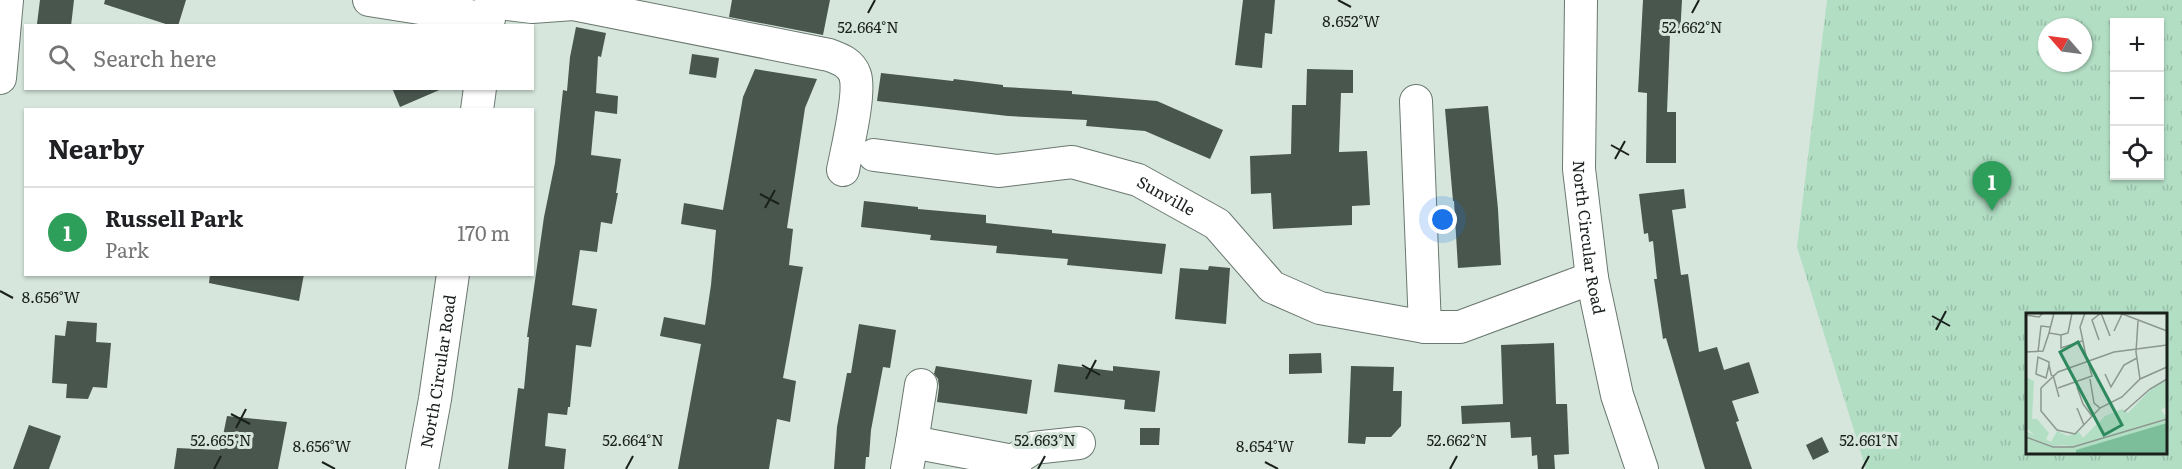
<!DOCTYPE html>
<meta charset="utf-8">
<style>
:root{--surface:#fff;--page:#f2f2f2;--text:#202124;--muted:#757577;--line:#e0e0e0;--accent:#2f895e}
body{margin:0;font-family:Literata,serif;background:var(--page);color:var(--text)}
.controls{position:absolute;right:18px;top:18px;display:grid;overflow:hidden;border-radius:0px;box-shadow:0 2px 4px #0004}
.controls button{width:54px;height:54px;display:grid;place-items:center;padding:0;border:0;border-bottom:2px solid var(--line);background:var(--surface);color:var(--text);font:30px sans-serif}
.compass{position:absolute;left:2038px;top:18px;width:54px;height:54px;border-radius:50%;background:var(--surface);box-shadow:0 2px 4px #0004;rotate:298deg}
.you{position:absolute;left:1443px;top:220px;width:21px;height:21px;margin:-15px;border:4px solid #fff;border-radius:50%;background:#1a73e8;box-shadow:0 0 0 9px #1a73e833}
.badge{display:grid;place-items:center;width:39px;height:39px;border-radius:50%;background:var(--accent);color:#fff;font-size:20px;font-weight:700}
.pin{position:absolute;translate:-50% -50px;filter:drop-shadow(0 2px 3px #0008)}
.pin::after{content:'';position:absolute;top:32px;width:21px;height:18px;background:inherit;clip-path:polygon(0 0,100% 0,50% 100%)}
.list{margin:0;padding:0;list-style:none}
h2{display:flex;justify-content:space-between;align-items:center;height:78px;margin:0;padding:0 24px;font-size:26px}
h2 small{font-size:20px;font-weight:400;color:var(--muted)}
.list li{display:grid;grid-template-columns:39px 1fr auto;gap:18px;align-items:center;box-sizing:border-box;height:90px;padding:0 24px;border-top:2px solid var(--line)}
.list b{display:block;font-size:22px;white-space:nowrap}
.list p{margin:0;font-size:20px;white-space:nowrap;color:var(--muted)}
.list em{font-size:20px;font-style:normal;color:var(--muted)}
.icon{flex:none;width:33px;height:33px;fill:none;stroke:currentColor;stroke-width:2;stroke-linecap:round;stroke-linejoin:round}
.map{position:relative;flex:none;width:2182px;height:469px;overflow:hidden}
.search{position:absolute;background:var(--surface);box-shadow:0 2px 4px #0004;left:24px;top:24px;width:510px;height:66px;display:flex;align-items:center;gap:15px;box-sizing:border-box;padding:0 21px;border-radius:0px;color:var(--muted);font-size:22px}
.panel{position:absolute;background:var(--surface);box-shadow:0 2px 4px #0004;left:24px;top:108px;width:510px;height:168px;border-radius:0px}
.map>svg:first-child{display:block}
</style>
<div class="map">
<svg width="2182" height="469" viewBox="0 0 2182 469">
<defs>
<pattern id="grass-tufts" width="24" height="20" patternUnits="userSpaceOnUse" patternTransform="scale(1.5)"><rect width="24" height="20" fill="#b2dec4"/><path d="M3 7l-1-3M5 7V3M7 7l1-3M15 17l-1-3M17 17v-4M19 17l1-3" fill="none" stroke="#98bea8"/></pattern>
</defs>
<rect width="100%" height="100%" fill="#d6e6dc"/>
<path fill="url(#grass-tufts)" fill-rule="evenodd" d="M 1827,0 L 2182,0 L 2182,469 L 1866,469 L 1797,247 ZM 2114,22 L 2160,22 L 2160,176 L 2114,176 ZM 2047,27 L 2083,27 L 2083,63 L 2047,63 ZM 2028,314 L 2166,314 L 2166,452 L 2028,452 Z"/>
<path fill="#49564e" d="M 40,0 L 74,0 L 71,26 L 37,24 Z
M 105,0 L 186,0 L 178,26 L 172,26 L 104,4 Z
M 732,0 L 830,0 L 823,35 L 729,17 Z
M 1243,0 L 1275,0 L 1272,34 L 1265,33 L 1262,68 L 1235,65 Z
M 1643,0 L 1682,0 L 1680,36 L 1670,35 L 1667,112 L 1676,112 L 1676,163 L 1646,163 L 1647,93 L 1638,92 Z
M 576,27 L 606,33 L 601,57 L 598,56 L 596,93 L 618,96 L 617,114 L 595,111 L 591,155 L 621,159 L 616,193 L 618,193 L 612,224 L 601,222 L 597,252 L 580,250 L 572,305 L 597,309 L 591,347 L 576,345 L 570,407 L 568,407 L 567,415 L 548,413 L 545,446 L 566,449 L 564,469 L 508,469 L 518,388 L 524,389 L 529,337 L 527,337 L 544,217 L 555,163 L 563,90 L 567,91 L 570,57 Z
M 692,54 L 719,58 L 716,78 L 689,74 Z
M 755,69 L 817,79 L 805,108 L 787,228 L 793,229 L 789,265 L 803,267 L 783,378 L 796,381 L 790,422 L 777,419 L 769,469 L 678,469 L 701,344 L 660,336 L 664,317 L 705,325 L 711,285 L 716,230 L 681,224 L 684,203 L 723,210 L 743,97 Z
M 1307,69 L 1353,70 L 1353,93 L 1341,93 L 1339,152 L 1367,151 L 1370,205 L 1352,206 L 1352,225 L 1273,229 L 1271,193 L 1251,194 L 1250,156 L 1291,154 L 1292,105 L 1306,105 Z
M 881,73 L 953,81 L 954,79 L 1003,85 L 1003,87 L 1072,91 L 1072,94 L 1157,101 L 1223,130 L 1210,159 L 1145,131 L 1086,126 L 1087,120 L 1008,116 L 877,101 Z
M 392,88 L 444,88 L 400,107 Z
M 1488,106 L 1498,209 L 1501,265 L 1458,268 L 1454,201 L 1453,201 L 1445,109 Z
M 1684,189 L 1686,208 L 1672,210 L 1681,275 L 1688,274 L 1699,352 L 1717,347 L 1724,370 L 1749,362 L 1759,393 L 1732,401 L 1739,421 L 1736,422 L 1752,469 L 1705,469 L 1666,338 L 1663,339 L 1654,279 L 1657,279 L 1653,241 L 1649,242 L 1648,233 L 1644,234 L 1639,194 Z
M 864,201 L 918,207 L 918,209 L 986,215 L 986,223 L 1052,230 L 1052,233 L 1166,244 L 1162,274 L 1067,265 L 1068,259 L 996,253 L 997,246 L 930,240 L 931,235 L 861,227 Z
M 1209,266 L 1230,268 L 1226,324 L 1175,319 L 1180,268 L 1208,270 Z
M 210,274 L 304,274 L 299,301 L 209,283 Z
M 67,321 L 97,323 L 96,342 L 111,343 L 107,388 L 93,387 L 88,399 L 66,398 L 67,384 L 52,383 L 55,335 L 65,336 Z
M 859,324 L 896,330 L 890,368 L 883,367 L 871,430 L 869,457 L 866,457 L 865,469 L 834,469 L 837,427 L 847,373 L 851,373 Z
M 1554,343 L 1556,404 L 1567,404 L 1569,454 L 1554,455 L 1555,469 L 1538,469 L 1537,455 L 1532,456 L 1531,437 L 1511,438 L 1510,422 L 1462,424 L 1461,406 L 1503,404 L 1501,345 Z
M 1321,353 L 1322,373 L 1289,374 L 1289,354 Z
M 1058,364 L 1113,371 L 1113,366 L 1160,371 L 1155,412 L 1124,409 L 1125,400 L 1054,392 Z
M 936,366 L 1032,380 L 1027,414 L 937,402 L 939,387 L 938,379 L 934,374 Z
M 1351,366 L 1394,367 L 1393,391 L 1402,391 L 1401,426 L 1391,437 L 1366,437 L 1365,444 L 1348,443 Z
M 227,416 L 287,422 L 278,469 L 174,469 L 177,448 L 220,450 Z
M 29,425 L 61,436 L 49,469 L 13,469 Z
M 1140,428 L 1160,428 L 1159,445 L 1140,445 Z
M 1822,437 L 1829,452 L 1813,460 L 1806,445 Z"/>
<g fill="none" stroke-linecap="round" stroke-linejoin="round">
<defs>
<g id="minor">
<path d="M 369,0 L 489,19"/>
<path id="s1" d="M 1581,0 L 1579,169 L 1592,278 L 1617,395 L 1642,469"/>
<path d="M 491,2 L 532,7 L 573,4 L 829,55 C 840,59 851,63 855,75 C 861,93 847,149 843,170"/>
<path d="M 0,78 L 7,0"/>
<path d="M 1416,101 L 1425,327"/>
<path d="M 477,110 L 480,88"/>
<path id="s2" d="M 874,155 L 998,171 L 1072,162 L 1138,180 L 1217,224 L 1272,287 L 1320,308 L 1425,327 L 1460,327 L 1592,278"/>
<path d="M 912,442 L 921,385"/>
<path d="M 1013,461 L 1033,448 L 1079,443"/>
<path id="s3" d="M 422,469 L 435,399 L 453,274"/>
<path d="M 907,469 L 912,442 L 1013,461 L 1015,469"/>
</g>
</defs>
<use href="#minor" stroke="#6a7870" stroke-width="34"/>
<use href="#minor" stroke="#fff" stroke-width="32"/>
</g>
<path fill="none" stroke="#1a201c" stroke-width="2" d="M 1338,0 L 1351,7M 868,13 L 875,0M 1692,13 L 1699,0M 1611,145 L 1629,155M 1615,159 L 1625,141M 760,194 L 779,204M 765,208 L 775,190M 0,291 L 13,298M 1932,316 L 1950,326M 1936,330 L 1946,311M 1082,365 L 1100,375M 1086,379 L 1096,360M 231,414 L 250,424M 236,428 L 246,409M 322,462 L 335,469M 1265,462 L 1278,469M 214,469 L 221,456M 626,469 L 633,456M 1038,469 L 1045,456M 1450,469 L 1457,456M 1862,469 L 1869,456"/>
<g text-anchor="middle" stroke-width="6" stroke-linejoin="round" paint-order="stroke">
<g font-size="16" fill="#1a201c" stroke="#d6e6dc">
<text dy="6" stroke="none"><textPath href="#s2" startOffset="300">Sunville</textPath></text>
<text dy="6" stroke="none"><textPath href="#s1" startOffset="238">North Circular Road</textPath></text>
<text dy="6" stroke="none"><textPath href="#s3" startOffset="99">North Circular Road</textPath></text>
</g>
</g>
<g transform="translate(2026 313)">
<rect width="141" height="141" fill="#d6e6dc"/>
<path d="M 0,64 L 8,68 L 6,106 L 11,106 L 23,120 L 20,126 L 25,129 L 31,118 L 42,123 L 53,119 L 57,125 L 79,103 L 96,96 L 102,100 L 127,74 L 141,67 L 141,93 L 135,97 L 141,105 L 55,131 L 27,133 L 0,123 L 0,118 L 10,123 L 0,115 ZM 141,107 L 140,112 L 50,137 L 50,141 L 4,141 L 0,135 L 0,125 L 31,135 Z" fill="#b2dec4"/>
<path d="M 141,110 L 141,141 L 50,141 L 50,137 Z" fill="#7dbe9a"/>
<path fill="none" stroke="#8b978f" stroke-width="1.5" d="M 28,0 L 23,20 L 35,22M 59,0 L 54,14 L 61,48M 94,0 L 141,18M 0,2 L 13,4 L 17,0M 112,8 L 110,39 L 114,66M 88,18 L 96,1M 35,22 L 35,35 L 56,28M 35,22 L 42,20 L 46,0M 73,27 L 66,7 L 75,0 L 84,23M 141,32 L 88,39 L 32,59 L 15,75 L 15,98 L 31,117 L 49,121 L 74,95 L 96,84 L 114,66 L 141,54M 0,39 L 17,38 L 23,20M 12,39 L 15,13 L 24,14M 23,52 L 20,65 L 10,61 L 12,44 L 23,49 L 23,52 L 25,61 L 26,63M 79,61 L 85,74 L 98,52 L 111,45M 27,62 L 33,84M 64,66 L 68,90 L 74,95M 51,74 L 57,91 L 66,103M 32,75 L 66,63 L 62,48M 51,95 L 58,112M 98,99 L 124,76 L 141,66M 0,124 L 27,134 L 47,134 L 141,106"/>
<path fill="#2f895e" fill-opacity="0.15" stroke="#2f895e" stroke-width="3" d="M 52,29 L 96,112 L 78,122 L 34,39 Z"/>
<rect width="141" height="141" fill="none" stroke="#1a201c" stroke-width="3"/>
</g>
<g font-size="15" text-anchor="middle" fill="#1a201c" stroke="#d6e6dc" stroke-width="6" stroke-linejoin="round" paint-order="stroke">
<text x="1351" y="27">8.652°W</text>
<text x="1692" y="33">52.662°N</text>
<text x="868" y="33">52.664°N</text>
<text x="51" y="303">8.656°W</text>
<text x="221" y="446">52.665°N</text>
<text x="633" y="446">52.664°N</text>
<text x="1045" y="446">52.663°N</text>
<text x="1457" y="446">52.662°N</text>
<text x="1869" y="446">52.661°N</text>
<text x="322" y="452">8.656°W</text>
<text x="1265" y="452">8.654°W</text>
</g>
</svg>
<div class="controls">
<button>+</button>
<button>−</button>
<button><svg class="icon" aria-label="locate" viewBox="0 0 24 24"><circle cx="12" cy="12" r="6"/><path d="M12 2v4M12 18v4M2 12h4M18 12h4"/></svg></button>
</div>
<svg class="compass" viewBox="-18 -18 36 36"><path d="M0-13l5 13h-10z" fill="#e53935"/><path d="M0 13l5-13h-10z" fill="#757577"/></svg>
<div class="you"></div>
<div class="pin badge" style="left:1992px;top:211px;background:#2e9e5b">1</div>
<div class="search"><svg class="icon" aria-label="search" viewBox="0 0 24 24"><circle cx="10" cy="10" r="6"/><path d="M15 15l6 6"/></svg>Search here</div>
<section class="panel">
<h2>Nearby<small></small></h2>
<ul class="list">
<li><span class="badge" style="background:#2e9e5b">1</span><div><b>Russell Park</b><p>Park</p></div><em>170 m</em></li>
</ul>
</section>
</div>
